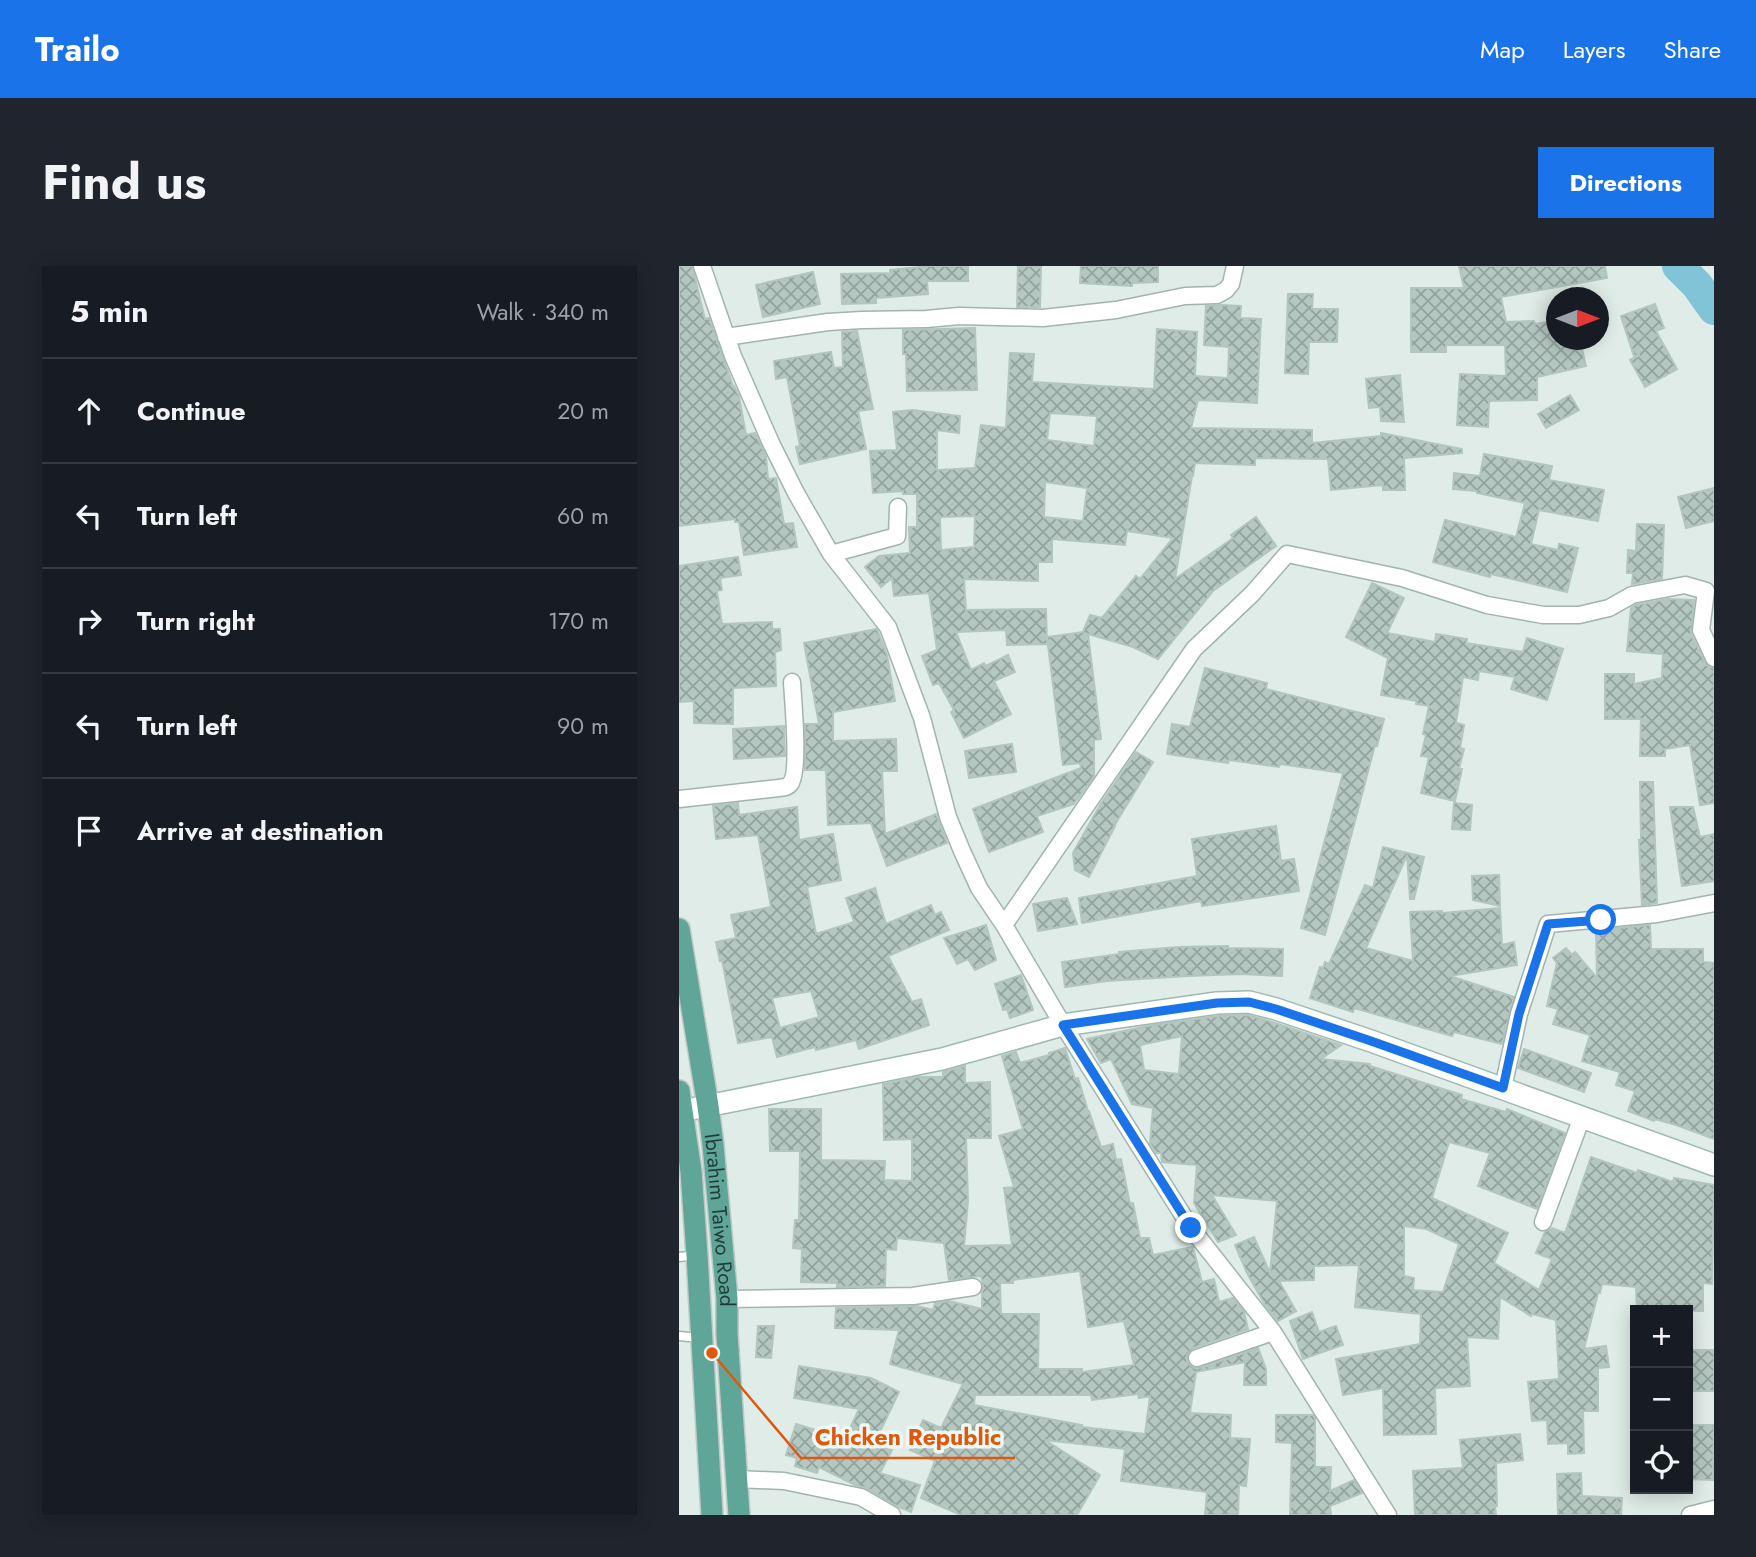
<!DOCTYPE html>
<meta charset="utf-8">
<style>
:root{--surface:#171b24;--page:#20242c;--text:#f1f3f6;--muted:#9ea1a6;--line:#363941;--accent:#1a73e8}
body{margin:0;font-family:Jost,sans-serif;background:var(--page);color:var(--text)}
.controls{position:absolute;right:21px;bottom:21px;display:grid;overflow:hidden;border-radius:0px;box-shadow:0 4px 18px #0003}
.controls button{width:63px;height:63px;display:grid;place-items:center;padding:0;border:0;border-bottom:2px solid var(--line);background:var(--surface);color:var(--text);font:35px sans-serif}
.compass{position:absolute;left:867px;top:21px;width:63px;height:63px;border-radius:50%;background:var(--surface);box-shadow:0 4px 18px #0003;rotate:90deg}
.stop{position:absolute;width:21px;height:21px;margin:-16px;border:5px solid #1a73e8;border-radius:50%;background:#fff}
.stop.end{background:#1a73e8;border-color:#fff;box-shadow:0 2px 7px #0008}
.list{margin:0;padding:0;list-style:none}
h2{display:flex;justify-content:space-between;align-items:center;height:91px;margin:0;padding:0 28px;font-size:30px}
h2 small{font-size:23px;font-weight:400;color:var(--muted)}
.list li{display:grid;grid-template-columns:46px 1fr auto;gap:21px;align-items:center;box-sizing:border-box;height:105px;padding:0 28px;border-top:2px solid var(--line)}
.list b{display:block;font-size:26px;white-space:nowrap}
.list em{font-size:23px;font-style:normal;color:var(--muted)}
.icon{flex:none;width:38px;height:38px;fill:none;stroke:currentColor;stroke-width:2;stroke-linecap:round;stroke-linejoin:round}
.map{position:relative;flex:none;width:1035px;height:1249px;overflow:hidden;border-radius:0px}
header{display:flex;align-items:center;gap:42px;box-sizing:border-box;height:98px;padding:0 35px;background:var(--accent);color:#fff}
header strong{font-size:33px}
nav{display:flex;gap:38px;margin-inline-start:auto;font-size:24px}
.intro{display:flex;align-items:center;justify-content:space-between;box-sizing:border-box;height:168px;padding:0 42px}
h1{margin:0;font-size:49px}
.button{padding:18px 32px;border-radius:0px;background:var(--accent);color:#fff;font-size:24px;font-weight:700}
main{display:flex;gap:42px;padding:0 42px}
aside{flex:1;background:var(--surface);border-radius:0px;box-shadow:0 4px 18px #0003}
.map>svg:first-child{display:block}
</style>
<header>
<strong>Trailo</strong>
<nav><a>Map</a><a>Layers</a><a>Share</a></nav>
</header>
<div class="intro"><h1>Find us</h1><a class="button">Directions</a></div>
<main>
<aside>
<h2>5 min<small>Walk · 340 m</small></h2>
<ul class="list">
<li><svg class="icon" aria-label="ahead" viewBox="0 0 24 24"><path d="M12 20V5M6 11l6-6 6 6"/></svg><div><b>Continue</b></div><em>20 m</em></li>
<li><svg class="icon" aria-label="left" viewBox="0 0 24 24"><path d="M17 20v-9H6M10 6l-5 5 5 5"/></svg><div><b>Turn left</b></div><em>60 m</em></li>
<li><svg class="icon" aria-label="right" viewBox="0 0 24 24"><path d="M7 20v-9h11M14 6l5 5-5 5"/></svg><div><b>Turn right</b></div><em>170 m</em></li>
<li><svg class="icon" aria-label="left" viewBox="0 0 24 24"><path d="M17 20v-9H6M10 6l-5 5 5 5"/></svg><div><b>Turn left</b></div><em>90 m</em></li>
<li><svg class="icon" aria-label="arrive" viewBox="0 0 24 24"><path d="M6 21V4h12l-3 4 3 4H6"/></svg><div><b>Arrive at destination</b></div></li>
</ul>
</aside>
<div class="map">
<svg width="1035" height="1249" viewBox="0 0 1035 1249">
<defs>
<pattern id="building-cross-hatch" width="8" height="8" patternUnits="userSpaceOnUse" patternTransform="scale(1.75)"><rect width="8" height="8" fill="#b5c7c1"/><path d="M0 0l8 8M0 8l8-8" fill="none" stroke="#93a39e"/></pattern>
</defs>
<rect width="100%" height="100%" fill="#e0ece7"/>
<g fill="none" stroke-linecap="round" stroke-linejoin="round">
<path stroke="#82c4d7" stroke-width="32" d="M 999,0 L 1018,19 L 1035,43"/>
</g>
<path fill="url(#building-cross-hatch)" stroke="#b2c6bf" stroke-width="2" fill-rule="evenodd" d="M 0,0 L 13,0 L 26,53 L 30,52 L 54,120 L 55,120 L 60,130 L 67,169 L 76,167 L 87,190 L 89,213 L 97,212 L 105,258 L 114,257 L 118,281 L 65,289 L 60,256 L 56,256 L 56,253 L 0,260 Z
M 250,0 L 289,0 L 289,15 L 248,15 L 249,28 L 197,32 L 197,37 L 163,38 L 162,8 L 211,7 L 211,4 Z
M 339,0 L 362,0 L 361,41 L 338,41 Z
M 402,0 L 479,0 L 479,16 L 453,17 L 453,20 L 401,17 Z
M 780,0 L 926,0 L 928,12 L 822,31 L 827,56 L 855,55 L 856,58 L 878,54 L 878,74 L 901,74 L 907,100 L 858,111 L 858,134 L 810,135 L 809,161 L 778,159 L 781,108 L 827,110 L 826,79 L 767,79 L 767,86 L 732,86 L 732,22 L 785,22 Z
M 134,6 L 141,38 L 84,51 L 77,19 Z
M 609,28 L 634,28 L 633,43 L 659,43 L 658,76 L 630,76 L 629,108 L 606,107 Z
M 976,38 L 985,62 L 977,65 L 998,103 L 966,121 L 951,94 L 961,89 L 955,90 L 942,50 Z
M 542,39 L 562,40 L 561,52 L 582,53 L 578,137 L 519,134 L 512,162 L 633,164 L 633,177 L 702,170 L 702,167 L 783,183 L 783,187 L 725,192 L 726,224 L 704,224 L 704,219 L 652,224 L 649,193 L 576,192 L 576,199 L 516,197 L 514,210 L 513,210 L 496,313 L 554,272 L 552,269 L 577,251 L 597,280 L 534,325 L 479,393 L 454,381 L 409,368 L 422,473 L 415,474 L 415,510 L 395,538 L 358,550 L 364,566 L 310,586 L 294,543 L 402,502 L 401,497 L 384,499 L 368,371 L 404,366 L 411,349 L 423,352 L 457,310 L 461,313 L 494,272 L 448,265 L 446,279 L 373,273 L 373,296 L 359,296 L 359,315 L 285,313 L 287,344 L 367,343 L 368,378 L 328,379 L 327,364 L 277,366 L 292,404 L 305,397 L 307,400 L 329,389 L 336,406 L 315,415 L 332,448 L 285,472 L 272,446 L 275,444 L 260,417 L 254,419 L 243,390 L 258,384 L 250,327 L 215,330 L 213,312 L 202,321 L 186,301 L 200,290 L 231,287 L 230,261 L 238,261 L 238,228 L 224,228 L 224,225 L 194,227 L 191,185 L 218,184 L 214,146 L 234,144 L 281,150 L 280,167 L 258,164 L 258,204 L 296,202 L 302,159 L 327,162 L 331,87 L 355,88 L 353,116 L 475,123 L 478,63 L 518,66 L 516,110 L 549,112 L 550,81 L 525,79 L 527,40 ZM 371,147 L 418,150 L 415,180 L 368,174 ZM 366,216 L 408,222 L 404,255 L 365,251 ZM 296,250 L 295,281 L 262,284 L 261,251 Z
M 296,62 L 298,124 L 228,125 L 227,88 L 224,88 L 224,64 Z
M 178,65 L 194,143 L 179,145 L 187,183 L 121,198 L 117,181 L 121,180 L 108,111 L 97,113 L 95,95 L 152,86 L 155,102 L 164,101 L 163,66 Z
M 721,109 L 725,156 L 702,155 L 701,141 L 690,142 L 687,113 Z
M 891,129 L 900,144 L 867,162 L 859,148 Z
M 805,188 L 873,200 L 870,214 L 925,224 L 919,255 L 860,244 L 852,278 L 879,284 L 880,278 L 899,282 L 888,326 L 812,308 L 811,311 L 754,296 L 766,254 L 837,271 L 846,237 L 798,227 L 798,225 L 774,223 L 775,207 L 801,210 Z
M 1035,222 L 1035,255 L 1007,262 L 999,231 Z
M 958,258 L 985,259 L 983,313 L 953,318 L 954,307 L 948,307 L 949,284 L 957,285 Z
M 59,291 L 62,309 L 41,312 L 43,324 L 38,325 L 43,358 L 93,356 L 93,363 L 101,363 L 102,384 L 96,386 L 97,420 L 54,422 L 54,458 L 15,457 L 15,435 L 0,436 L 0,300 Z
M 693,317 L 725,332 L 708,367 L 756,376 L 757,368 L 788,373 L 787,377 L 844,386 L 848,372 L 884,383 L 868,434 L 832,423 L 836,411 L 800,405 L 799,414 L 784,411 L 777,457 L 785,459 L 781,482 L 785,483 L 780,503 L 783,503 L 776,535 L 742,527 L 750,491 L 742,490 L 747,469 L 744,468 L 750,440 L 737,438 L 738,435 L 702,429 L 709,392 L 667,371 Z
M 989,333 L 1015,334 L 1012,368 L 1026,397 L 1030,401 L 1035,402 L 1035,537 L 1021,539 L 1011,479 L 986,483 L 986,490 L 961,490 L 962,453 L 926,453 L 926,408 L 955,408 L 955,418 L 983,412 L 984,388 L 948,385 L 952,342 L 957,339 Z
M 198,363 L 208,389 L 216,435 L 154,446 L 154,475 L 217,473 L 218,505 L 203,505 L 206,568 L 257,548 L 268,577 L 208,600 L 192,557 L 149,559 L 147,504 L 126,504 L 126,458 L 140,458 L 125,377 Z
M 526,402 L 588,417 L 587,423 L 705,453 L 698,480 L 696,479 L 646,669 L 622,662 L 664,507 L 601,498 L 600,501 L 550,494 L 549,497 L 488,488 L 493,458 L 511,461 Z
M 105,460 L 106,490 L 55,493 L 54,463 Z
M 333,478 L 337,506 L 290,512 L 286,485 Z
M 457,486 L 474,496 L 435,560 L 436,560 L 410,611 L 396,604 L 394,587 L 421,539 Z
M 961,516 L 974,516 L 978,637 L 963,639 L 960,574 L 962,574 Z
M 59,537 L 60,549 L 118,541 L 120,574 L 154,568 L 162,614 L 128,621 L 137,668 L 175,656 L 167,632 L 196,622 L 207,658 L 252,639 L 256,649 L 262,646 L 270,664 L 209,690 L 233,736 L 242,733 L 250,759 L 180,783 L 177,774 L 137,784 L 136,781 L 98,791 L 93,771 L 59,777 L 43,694 L 41,695 L 37,676 L 57,672 L 52,649 L 92,641 L 79,569 L 37,573 L 34,540 ZM 132,725 L 140,751 L 101,762 L 93,732 Z
M 775,537 L 793,539 L 791,564 L 773,563 Z
M 991,541 L 1014,541 L 1021,571 L 1035,568 L 1035,615 L 1003,620 Z
M 597,560 L 602,595 L 615,593 L 620,625 L 523,640 L 522,635 L 403,657 L 400,632 L 518,610 L 513,573 Z
M 704,581 L 745,591 L 735,633 L 731,633 L 728,589 L 687,682 L 734,695 L 731,646 L 763,645 L 763,647 L 821,642 L 823,679 L 835,676 L 838,699 L 771,710 L 835,731 L 823,778 L 775,766 L 773,770 L 675,742 L 674,746 L 631,732 L 641,701 L 644,702 L 646,696 L 650,698 L 686,619 L 694,622 Z
M 820,609 L 821,640 L 794,634 L 793,610 Z
M 388,632 L 398,658 L 359,665 L 354,638 Z
M 307,659 L 317,694 L 296,704 L 289,693 L 278,698 L 265,672 Z
M 971,659 L 972,683 L 1024,683 L 1024,696 L 1035,697 L 1035,873 L 997,859 L 976,853 L 975,855 L 949,845 L 956,825 L 937,819 L 941,806 L 903,795 L 911,769 L 874,758 L 879,743 L 868,740 L 878,697 L 874,692 L 887,682 L 893,689 L 896,686 L 918,712 L 917,664 Z
M 549,680 L 549,682 L 604,683 L 603,710 L 562,708 L 510,710 L 428,715 L 386,721 L 383,696 L 440,688 L 440,686 L 499,681 Z
M 342,709 L 354,744 L 331,752 L 328,743 L 324,744 L 316,718 Z
M 569,749 L 593,756 L 662,779 L 642,793 L 691,798 L 691,800 L 783,829 L 782,833 L 827,846 L 828,843 L 886,867 L 858,943 L 799,920 L 811,887 L 770,876 L 753,932 L 829,967 L 815,997 L 860,1024 L 873,993 L 857,987 L 866,966 L 873,962 L 886,967 L 912,891 L 958,907 L 959,904 L 994,916 L 995,912 L 1035,919 L 1033,1018 L 1024,1017 L 1024,1045 L 958,1044 L 957,1021 L 923,1018 L 921,1027 L 919,1027 L 905,1083 L 927,1080 L 930,1101 L 919,1102 L 919,1145 L 904,1145 L 905,1187 L 889,1188 L 889,1177 L 869,1178 L 868,1154 L 853,1155 L 849,1116 L 880,1113 L 877,1054 L 853,1048 L 852,1050 L 821,1031 L 819,1073 L 788,1071 L 791,1120 L 756,1122 L 757,1168 L 705,1169 L 704,1122 L 664,1129 L 657,1093 L 741,1078 L 742,1048 L 676,1041 L 680,999 L 635,1000 L 635,1014 L 600,1015 L 617,1045 L 599,1055 L 586,1039 L 568,1007 L 556,979 L 575,971 L 591,1007 L 598,935 L 533,929 L 557,969 L 539,976 L 515,937 L 518,899 L 483,896 L 482,887 L 477,887 L 471,877 L 474,842 L 453,838 L 432,793 L 422,797 L 408,773 L 468,760 L 539,750 ZM 503,770 L 500,808 L 465,804 L 461,779 ZM 725,960 L 747,963 L 780,978 L 764,1026 L 734,1024 L 735,1012 L 725,1010 Z
M 386,782 L 396,813 L 399,812 L 409,845 L 410,845 L 422,881 L 434,878 L 437,894 L 442,893 L 451,938 L 454,937 L 461,972 L 470,972 L 474,989 L 514,981 L 523,1016 L 535,1013 L 540,1036 L 554,1032 L 565,1046 L 569,1063 L 514,1082 L 508,1089 L 508,1096 L 515,1102 L 521,1102 L 579,1082 L 587,1103 L 587,1119 L 565,1119 L 566,1096 L 517,1106 L 511,1147 L 552,1149 L 551,1172 L 571,1173 L 567,1220 L 560,1219 L 559,1249 L 526,1249 L 528,1226 L 442,1215 L 446,1183 L 366,1174 L 421,1209 L 398,1249 L 282,1249 L 242,1232 L 256,1195 L 231,1184 L 244,1154 L 262,1162 L 284,1118 L 211,1098 L 220,1064 L 156,1062 L 157,1042 L 238,1040 L 254,1044 L 256,1037 L 270,1035 L 303,1043 L 303,1027 L 304,1020 L 302,1010 L 270,1014 L 265,977 L 218,972 L 217,984 L 207,983 L 206,1020 L 158,1021 L 158,1017 L 122,1016 L 123,983 L 114,982 L 116,954 L 120,954 L 121,885 L 91,885 L 90,843 L 142,843 L 142,894 L 206,895 L 205,914 L 233,915 L 233,873 L 205,874 L 204,818 L 239,811 L 264,811 L 264,806 L 286,800 L 286,817 L 311,816 L 312,872 L 287,872 L 289,935 L 285,980 L 333,979 L 325,922 L 335,921 L 320,870 L 344,863 L 323,790 L 337,786 L 341,797 L 370,789 L 370,787 ZM 401,1005 L 409,1061 L 445,1055 L 455,1099 L 403,1106 L 403,1103 L 359,1103 L 360,1048 L 322,1048 L 321,1017 L 334,1017 L 334,1014 ZM 459,1128 L 460,1132 L 471,1130 L 466,1168 L 403,1161 L 403,1159 L 295,1139 L 296,1129 L 412,1129 L 413,1134 Z
M 845,783 L 912,807 L 905,826 L 839,802 Z
M 633,1046 L 640,1066 L 657,1060 L 664,1079 L 624,1093 L 611,1055 Z
M 79,1060 L 95,1060 L 92,1092 L 77,1091 Z
M 1009,1084 L 1035,1084 L 1035,1125 L 1009,1125 Z
M 120,1100 L 192,1112 L 220,1126 L 196,1176 L 213,1184 L 201,1207 L 241,1219 L 232,1246 L 220,1241 L 187,1222 L 176,1219 L 140,1201 L 138,1207 L 116,1200 L 118,1192 L 107,1189 L 117,1158 L 166,1173 L 180,1143 L 115,1132 Z
M 597,1149 L 634,1149 L 636,1152 L 636,1201 L 652,1201 L 651,1225 L 675,1214 L 683,1227 L 651,1240 L 652,1249 L 611,1249 L 613,1177 L 597,1176 Z
M 1009,1159 L 1035,1159 L 1034,1214 L 1009,1213 Z
M 841,1168 L 844,1194 L 817,1197 L 818,1240 L 816,1240 L 817,1249 L 736,1249 L 734,1205 L 784,1202 L 781,1174 Z
M 902,1207 L 903,1230 L 943,1232 L 942,1249 L 879,1249 L 878,1208 Z"/>
<g fill="none" stroke-linecap="round" stroke-linejoin="round">
<defs>
<path id="lane" d="M 0,991 L 18,989
M 0,1070 L 20,1072"/>
<path id="street" d="M 23,0 L 54,90 L 92,177 L 117,227 L 152,288 L 209,361 L 243,452 L 269,551 L 283,585 L 300,622 L 325,659 L 384,759 L 512,962 L 594,1066 L 709,1249
M 47,71 L 149,56 L 183,54 L 247,53 L 280,50 L 364,52 L 437,44 L 506,30 L 538,29 L 547,24 L 552,18 L 556,0
M 152,288 L 218,270 L 219,241
M 0,533 L 100,522 C 105,521 108,522 111,518 C 121,508 114,433 113,416
M 325,659 L 515,383 L 573,328 L 608,288 L 723,312 L 808,339 L 864,349 L 900,349 L 930,342 L 953,329 L 1006,319 L 1027,325 L 1022,364 L 1035,392
M 824,822 L 840,748 L 869,658 L 978,648 L 1035,637
M 864,956 L 903,851
M 48,1033 L 234,1030 L 294,1021
M 518,1092 L 594,1066
M 58,1213 L 105,1215 L 182,1231 L 213,1249
M 1011,1249 L 1035,1243"/>
<path id="secondary" d="M 3,845 L 263,793 L 384,759 L 538,737 L 570,736 L 597,743 L 692,775 L 1035,899"/>
<g id="primary">
<path id="s1" d="M 0,663 L 29,840 L 34,879 L 48,1033 L 48,1068 L 60,1249"/>
<path d="M 0,825 L 12,905 L 18,989 L 33,1249"/>
</g>
</defs>
<use href="#lane" stroke="#a2b4af" stroke-width="11"/>
<use href="#street" stroke="#a2b4af" stroke-width="19"/>
<use href="#secondary" stroke="#9db9b1" stroke-width="24"/>
<use href="#primary" stroke="#c0c9c7" stroke-width="24"/>
<use href="#lane" stroke="#fff" stroke-width="8"/>
<use href="#street" stroke="#fff" stroke-width="16"/>
<use href="#secondary" stroke="#fff" stroke-width="21"/>
<use href="#primary" stroke="#60a698" stroke-width="21"/>
</g>
<g fill="none" stroke-linecap="round" stroke-linejoin="round">
<path stroke="#1a73e8" stroke-width="9" d="M 512,962 L 384,759 L 538,737 L 570,736 L 597,743 L 692,775 L 824,822 L 840,748 L 869,658 L 922,654"/>
</g>
<g text-anchor="middle" stroke-width="7" stroke-linejoin="round" paint-order="stroke">
<g font-size="21" fill="#1f3e38" stroke="#f0f8f5">
<text dy="7" stroke="none"><textPath href="#s1" startOffset="294">Ibrahim Taiwo Road</textPath></text>
</g>
</g>
<path fill="none" stroke="#de580e" stroke-width="2.5" d="M33 1087L122 1192H336"/>
<circle fill="#de580e" stroke="#f0f8f5" stroke-width="2.5" cx="33" cy="1087" r="7"/>
<g font-size="23" text-anchor="middle" font-weight="bold" fill="#de580e" stroke="#f0f8f5" stroke-width="7" stroke-linejoin="round" paint-order="stroke">
<text x="229" y="1179">Chicken Republic</text>
</g>
</svg>
<div class="controls">
<button>+</button>
<button>−</button>
<button><svg class="icon" aria-label="locate" viewBox="0 0 24 24"><circle cx="12" cy="12" r="6"/><path d="M12 2v4M12 18v4M2 12h4M18 12h4"/></svg></button>
</div>
<svg class="compass" viewBox="-18 -18 36 36"><path d="M0-13l5 13h-10z" fill="#e53935"/><path d="M0 13l5-13h-10z" fill="#9ea1a6"/></svg>
<div class="stop" style="left:922px;top:654px"></div>
<div class="stop end" style="left:512px;top:962px"></div>
</div>
</main>
